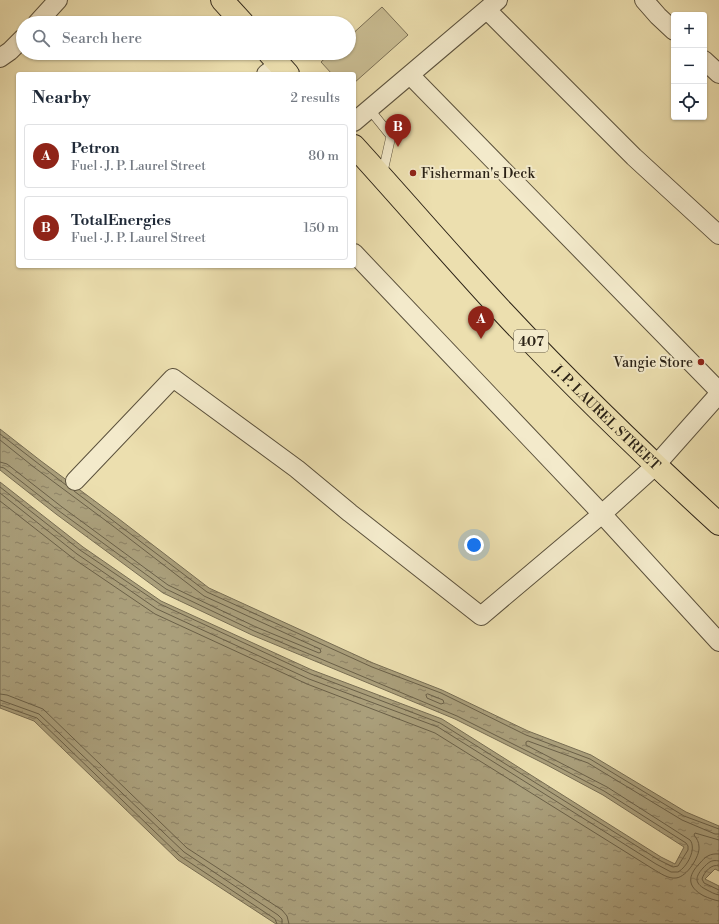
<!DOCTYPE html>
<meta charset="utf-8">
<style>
:root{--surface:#fff;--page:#f2f2f3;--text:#1f2937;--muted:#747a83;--line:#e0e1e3;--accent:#8f2418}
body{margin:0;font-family:"Libre Bodoni",serif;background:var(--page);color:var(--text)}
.controls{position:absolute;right:12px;top:12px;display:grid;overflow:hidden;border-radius:4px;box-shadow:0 1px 3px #0004}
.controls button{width:36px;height:36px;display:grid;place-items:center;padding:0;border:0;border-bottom:1px solid var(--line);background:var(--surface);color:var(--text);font:20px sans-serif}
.you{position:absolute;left:474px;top:545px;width:14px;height:14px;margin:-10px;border:3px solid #fff;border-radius:50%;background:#1a73e8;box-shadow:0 0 0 6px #1a73e833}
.badge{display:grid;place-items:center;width:26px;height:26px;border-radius:50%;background:var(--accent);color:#fff;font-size:13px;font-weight:700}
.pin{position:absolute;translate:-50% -33px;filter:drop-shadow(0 1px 2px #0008)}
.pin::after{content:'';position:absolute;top:21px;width:14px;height:12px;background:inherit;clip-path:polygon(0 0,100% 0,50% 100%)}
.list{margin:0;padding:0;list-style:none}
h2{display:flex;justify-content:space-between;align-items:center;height:52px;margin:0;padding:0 16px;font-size:17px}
h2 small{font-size:13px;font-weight:400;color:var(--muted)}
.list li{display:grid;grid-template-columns:26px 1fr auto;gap:12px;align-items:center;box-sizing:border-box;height:64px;margin:0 8px 8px;padding:0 8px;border:1px solid var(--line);border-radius:4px}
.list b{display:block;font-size:15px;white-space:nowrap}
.list p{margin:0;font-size:13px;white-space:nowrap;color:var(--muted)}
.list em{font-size:13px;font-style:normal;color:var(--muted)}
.icon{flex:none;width:22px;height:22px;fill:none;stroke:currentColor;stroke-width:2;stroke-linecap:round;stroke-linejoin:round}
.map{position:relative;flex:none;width:719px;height:924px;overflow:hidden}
.search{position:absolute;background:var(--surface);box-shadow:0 1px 3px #0004;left:16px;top:16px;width:340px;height:44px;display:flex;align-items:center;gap:10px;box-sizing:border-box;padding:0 14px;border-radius:22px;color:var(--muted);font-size:15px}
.panel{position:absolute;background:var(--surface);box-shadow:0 1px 3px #0004;left:16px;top:72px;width:340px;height:196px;border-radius:4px}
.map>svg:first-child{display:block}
</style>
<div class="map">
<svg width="719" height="924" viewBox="0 0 719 924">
<defs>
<pattern id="water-ripples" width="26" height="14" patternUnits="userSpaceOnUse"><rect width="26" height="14" fill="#aa9f7b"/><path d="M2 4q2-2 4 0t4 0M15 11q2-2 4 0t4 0" fill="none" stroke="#8b8164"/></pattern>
</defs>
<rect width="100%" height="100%" fill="#ecdfaf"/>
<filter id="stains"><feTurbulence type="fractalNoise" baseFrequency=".005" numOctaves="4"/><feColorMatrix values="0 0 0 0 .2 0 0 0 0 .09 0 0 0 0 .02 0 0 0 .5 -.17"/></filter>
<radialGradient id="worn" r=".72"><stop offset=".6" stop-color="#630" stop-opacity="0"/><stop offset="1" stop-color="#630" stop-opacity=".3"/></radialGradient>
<path fill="#cbbf95" stroke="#7b7056" d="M 382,7 L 408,35 L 354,83 L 354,74 L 332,74 L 321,62 L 331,53 L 349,53 L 349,37 Z"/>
<path fill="url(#water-ripples)" stroke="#776d53" d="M 0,429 L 41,461 L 119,519 L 209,588 L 373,663 L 442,690 L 528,731 L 591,755 L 686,812 L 719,826 L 719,871 L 715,869 L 705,879 L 719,886 L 719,924 L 276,924 L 178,860 L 34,721 L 0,708 L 0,482 L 83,547 L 161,601 L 312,670 L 442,719 L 661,857 L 675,864 L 684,847 L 603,795 L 547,765 L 455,719 L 252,635 L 163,593 L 56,514 L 0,470 Z"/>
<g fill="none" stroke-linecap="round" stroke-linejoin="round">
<path stroke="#6a6048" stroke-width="1" d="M 0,434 L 66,485
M 0,440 L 35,468 L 113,526 L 204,596 L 320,649 L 321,652 L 319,653 L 256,627 L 168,585 L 62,507 L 7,464 L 0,462
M 0,467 L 4,468 L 59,511 L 166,589 L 254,631 L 457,716 L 549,762 L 604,791 L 686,843 L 688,846 L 688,850 L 678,866 L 673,867 L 659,860 L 440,723 L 311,674 L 160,604 L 80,550 L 0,487
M 74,491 L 207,592 L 372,667 L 441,693 L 526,735 L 590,759 L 684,816 L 719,829
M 0,493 L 77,554 L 157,609 L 309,679 L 438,727 L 656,864 L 671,872 L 678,872 C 687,867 697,849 690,840 L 607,787 L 526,745 L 526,742 L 528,741 L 588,763 L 682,820 L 715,834 L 719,834
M 0,501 L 74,559 L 155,614 L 307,684 L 435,733 L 653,869 C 660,873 668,879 676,878 C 687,877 700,856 699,847 C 699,842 697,839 694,835 L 695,833 L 719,840
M 0,694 L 7,695 L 43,709 L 187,848 L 282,910 L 287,916 L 289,924
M 428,694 L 443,700 L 444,703 L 441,704 L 427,698 L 426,695 Z
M 0,700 L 39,714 L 184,852 L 278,915 L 282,919 L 282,924
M 0,705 L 37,718 L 180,856 L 275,919 L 277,924
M 719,854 C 710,853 705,857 700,863 C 687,876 687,887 704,896 C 709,898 713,900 719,901
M 719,861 C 711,859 708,863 703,868 C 694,878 695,884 707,890 C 711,892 714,894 719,895
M 719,866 C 712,863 704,872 702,879 L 704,883 L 719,890"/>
<defs>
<path id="service" d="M 370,110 L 391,136 L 382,176"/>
<path id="minor" d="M 644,0 L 658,16 L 674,31
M 487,10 L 634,157 L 719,235
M 37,23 L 58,0
M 0,58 L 10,51 L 23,38
M 704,60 L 719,74
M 266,74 L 279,64
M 410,75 L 719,391
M 354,122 L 498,0
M 354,253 L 602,514 L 719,642
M 75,481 L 173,378 L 297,469 L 350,513 L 481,616 L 602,514 L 655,466 L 719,394"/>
<g id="primary">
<path d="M 222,0 L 243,23"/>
<path d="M 269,53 L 288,74"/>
<path id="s1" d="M 354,146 C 404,201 453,258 503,312 C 572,386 645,456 719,524"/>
</g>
</defs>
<use href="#service" stroke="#5b513c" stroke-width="10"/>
<use href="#minor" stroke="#5b513c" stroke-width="20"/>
<use href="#primary" stroke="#2b2216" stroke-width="24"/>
<use href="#service" stroke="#f3eacb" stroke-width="9"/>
<use href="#minor" stroke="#f3eacb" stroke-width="18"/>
<use href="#primary" stroke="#ecdfaf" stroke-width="22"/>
</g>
<g fill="#8f2418" stroke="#f3eacb" stroke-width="1.5">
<circle cx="413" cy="173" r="4"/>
<circle cx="701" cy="362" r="4"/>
</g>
<g text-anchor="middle" stroke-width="4" stroke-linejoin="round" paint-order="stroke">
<rect fill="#f3eacb" stroke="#675e4c" stroke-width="1" x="514" y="330" width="34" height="22" rx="3"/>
<g font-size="13" font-weight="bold" fill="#2b2216">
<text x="531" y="346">407</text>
</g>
<g font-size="14" fill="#2b2216" stroke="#f3eacb" text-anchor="start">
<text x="421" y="178">Fisherman's Deck</text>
<text x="693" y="367" text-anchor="end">Vangie Store</text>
</g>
<g font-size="14" fill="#2b2216" stroke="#f3eacb">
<text dy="5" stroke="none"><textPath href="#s1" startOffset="371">J. P. LAUREL STREET</textPath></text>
</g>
</g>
<rect width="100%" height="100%" filter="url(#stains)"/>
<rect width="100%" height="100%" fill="url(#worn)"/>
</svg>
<div class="controls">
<button>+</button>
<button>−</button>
<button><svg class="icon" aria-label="locate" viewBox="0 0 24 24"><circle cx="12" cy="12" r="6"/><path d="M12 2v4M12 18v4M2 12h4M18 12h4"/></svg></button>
</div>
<div class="you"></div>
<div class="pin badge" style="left:481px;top:339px">A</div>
<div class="pin badge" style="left:398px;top:147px">B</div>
<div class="search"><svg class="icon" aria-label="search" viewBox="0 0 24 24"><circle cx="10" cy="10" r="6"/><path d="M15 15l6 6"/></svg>Search here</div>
<section class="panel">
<h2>Nearby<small>2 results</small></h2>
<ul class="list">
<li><span class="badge">A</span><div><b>Petron</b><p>Fuel · J. P. Laurel Street</p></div><em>80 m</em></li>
<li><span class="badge">B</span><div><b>TotalEnergies</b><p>Fuel · J. P. Laurel Street</p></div><em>150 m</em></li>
</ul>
</section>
</div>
